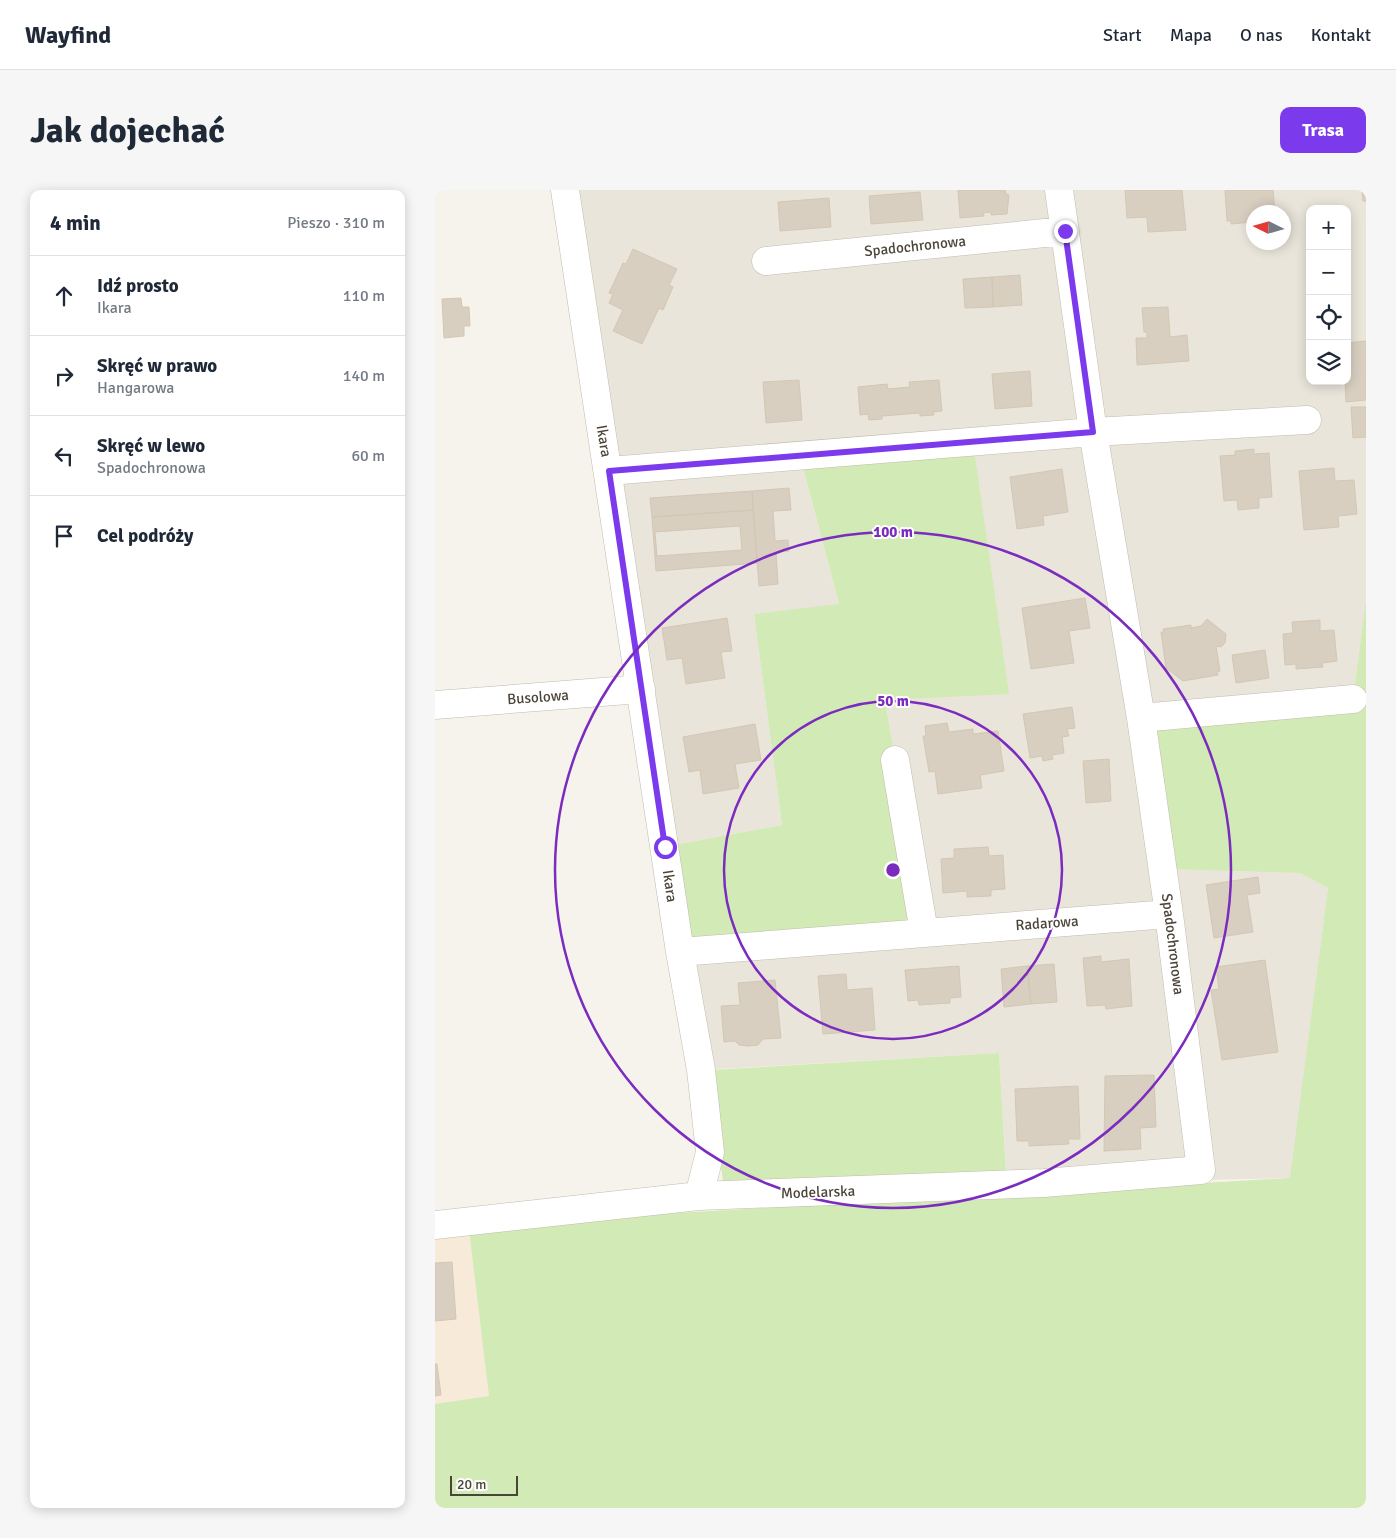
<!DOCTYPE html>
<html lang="pl">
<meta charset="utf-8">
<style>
:root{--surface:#fff;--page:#f6f6f7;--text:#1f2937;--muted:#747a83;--line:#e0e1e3;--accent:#7c3aed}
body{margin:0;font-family:Signika,sans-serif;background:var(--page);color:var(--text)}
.controls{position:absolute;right:15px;top:15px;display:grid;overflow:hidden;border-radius:10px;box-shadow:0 2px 12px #0003}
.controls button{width:45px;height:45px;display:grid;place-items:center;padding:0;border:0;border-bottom:1px solid var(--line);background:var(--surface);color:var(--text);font:25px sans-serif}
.compass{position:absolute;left:811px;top:15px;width:45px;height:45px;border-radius:50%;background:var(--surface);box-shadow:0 2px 12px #0003;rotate:275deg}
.scale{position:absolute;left:15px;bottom:12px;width:68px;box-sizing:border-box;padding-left:5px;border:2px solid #4b4439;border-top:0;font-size:14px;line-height:18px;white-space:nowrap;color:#4b4439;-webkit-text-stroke:4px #fff;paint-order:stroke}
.stop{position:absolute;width:15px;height:15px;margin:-11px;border:4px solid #7c3aed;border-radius:50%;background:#fff}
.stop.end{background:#7c3aed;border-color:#fff;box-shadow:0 1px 5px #0008}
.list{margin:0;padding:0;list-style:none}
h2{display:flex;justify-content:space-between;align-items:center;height:65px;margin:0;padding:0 20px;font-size:21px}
h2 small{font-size:16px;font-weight:400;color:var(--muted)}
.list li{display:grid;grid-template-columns:32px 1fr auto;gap:15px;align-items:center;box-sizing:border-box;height:80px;padding:0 20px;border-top:1px solid var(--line)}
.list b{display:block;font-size:19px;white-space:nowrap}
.list p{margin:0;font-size:16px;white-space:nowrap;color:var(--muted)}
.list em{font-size:16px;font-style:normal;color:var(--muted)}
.icon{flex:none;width:28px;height:28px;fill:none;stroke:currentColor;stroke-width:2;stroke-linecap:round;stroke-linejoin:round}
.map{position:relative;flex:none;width:931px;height:1318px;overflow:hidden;border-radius:10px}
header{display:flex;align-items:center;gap:30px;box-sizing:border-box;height:70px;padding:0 25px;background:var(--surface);border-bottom:1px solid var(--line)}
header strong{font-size:24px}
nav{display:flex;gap:28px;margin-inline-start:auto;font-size:18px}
.intro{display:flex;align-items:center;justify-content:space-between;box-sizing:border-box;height:120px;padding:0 30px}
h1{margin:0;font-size:35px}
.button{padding:12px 22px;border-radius:10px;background:var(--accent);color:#fff;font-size:18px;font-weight:700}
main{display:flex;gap:30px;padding:0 30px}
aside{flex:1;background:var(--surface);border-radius:10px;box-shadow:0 2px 12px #0003}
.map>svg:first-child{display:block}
</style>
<header>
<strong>Wayfind</strong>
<nav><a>Start</a><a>Mapa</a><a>O nas</a><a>Kontakt</a></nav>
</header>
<div class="intro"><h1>Jak dojechać</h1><a class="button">Trasa</a></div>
<main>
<aside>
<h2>4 min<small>Pieszo · 310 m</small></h2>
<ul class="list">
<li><svg class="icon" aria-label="ahead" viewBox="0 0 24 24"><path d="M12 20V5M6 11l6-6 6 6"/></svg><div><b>Idź prosto</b><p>Ikara</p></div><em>110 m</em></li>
<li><svg class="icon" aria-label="right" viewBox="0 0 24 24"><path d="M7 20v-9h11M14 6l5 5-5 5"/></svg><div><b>Skręć w prawo</b><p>Hangarowa</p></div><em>140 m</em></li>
<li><svg class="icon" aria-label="left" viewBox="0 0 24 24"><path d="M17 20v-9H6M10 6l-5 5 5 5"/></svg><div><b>Skręć w lewo</b><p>Spadochronowa</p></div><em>60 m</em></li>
<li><svg class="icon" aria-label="arrive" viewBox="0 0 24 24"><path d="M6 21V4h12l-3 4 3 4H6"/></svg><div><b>Cel podróży</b></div></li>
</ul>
</aside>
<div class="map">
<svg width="931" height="1318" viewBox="0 0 931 1318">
<rect width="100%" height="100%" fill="#f6f3ec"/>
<path fill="#eae5da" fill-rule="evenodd" d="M 130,0 L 931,0 L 931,409 L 918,509 L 728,679 L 865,683 L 893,698 L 856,988 L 572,994 L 564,863 L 266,880 L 245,762 L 460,570 L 450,509 L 365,266 L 404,415 L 319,424 L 347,635 L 229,657 ZM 875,19 L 912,19 L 912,191 L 875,191 ZM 818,22 L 848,22 L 848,52 L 818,52 Z"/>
<path fill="#f7ead8" d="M 33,1032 L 54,1206 L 0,1214 L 0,1035 Z"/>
<path fill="#d2eab5" d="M 538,252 L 574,504 L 450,510 L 489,742 L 245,762 L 229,657 L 347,635 L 319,424 L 404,414 L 365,266 Z
M 931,409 L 931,1318 L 0,1318 L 0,1214 L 54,1206 L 33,1032 L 205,1025 L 855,988 L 893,698 L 865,683 L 727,679 L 706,528 L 918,509 Z
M 564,863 L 571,982 L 289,999 L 274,888 L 278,880 Z"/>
<path fill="#d8cfc1" stroke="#d3c7b4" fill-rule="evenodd" d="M 523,0 L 570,0 L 571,4 L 574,5 L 572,24 L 556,25 L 556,22 L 548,23 L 549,26 L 525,28 Z
M 690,0 L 747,0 L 751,40 L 713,42 L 712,27 L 692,28 Z
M 790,0 L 838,0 L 840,22 L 818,22 L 818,32 L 796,34 L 796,31 L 792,31 Z
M 927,0 L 931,0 L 931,11 L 928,11 Z
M 485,2 L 488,30 L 436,34 L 434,6 Z
M 394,8 L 396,37 L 345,41 L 343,12 Z
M 198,59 L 242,79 L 234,95 L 238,97 L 228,120 L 224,118 L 207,154 L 178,141 L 188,120 L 174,113 L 178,104 L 174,103 L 188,73 L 191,74 Z
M 585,85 L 587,115 L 558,117 L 557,87 Z
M 557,87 L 558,117 L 530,118 L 528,89 Z
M 26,108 L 27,117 L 34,117 L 35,136 L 29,136 L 29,146 L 9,148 L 7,109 Z
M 733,117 L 735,147 L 752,145 L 754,171 L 702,175 L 701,148 L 712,148 L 712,142 L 709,142 L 707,118 Z
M 931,151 L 931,210 L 911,212 L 910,191 L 912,191 L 912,153 Z
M 595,181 L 597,216 L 560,219 L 557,184 Z
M 364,190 L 367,230 L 331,233 L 328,192 Z
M 504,190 L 507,221 L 498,222 L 499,225 L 485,226 L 485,223 L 447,226 L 447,229 L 434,230 L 433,224 L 425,225 L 423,197 L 452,194 L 453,199 L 475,197 L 474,192 Z
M 916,217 L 931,217 L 931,247 L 918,248 Z
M 819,259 L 819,264 L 834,263 L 837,307 L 824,308 L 824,318 L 803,320 L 802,310 L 789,311 L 785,266 L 800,265 L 800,261 Z
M 899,278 L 900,291 L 919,290 L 922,324 L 903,326 L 904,337 L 869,340 L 864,281 Z
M 627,279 L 633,322 L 608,326 L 609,335 L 582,339 L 575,287 Z
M 354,298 L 356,320 L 338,321 L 340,351 L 353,350 L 354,361 L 341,362 L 343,394 L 324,396 L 317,301 Z
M 317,301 L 318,320 L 217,327 L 215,308 Z
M 318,320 L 322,373 L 221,381 L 217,327 ZM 305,336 L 307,360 L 222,366 L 220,342 Z
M 650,408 L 655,438 L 634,441 L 639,473 L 596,479 L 587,418 Z
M 292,428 L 297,461 L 286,462 L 290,488 L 251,494 L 247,468 L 232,470 L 227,438 Z
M 772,429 L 791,444 L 790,453 L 786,457 L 781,456 L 785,481 L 782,482 L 783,485 L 748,491 L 731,478 L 726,442 L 729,442 L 728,439 L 756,435 L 756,438 L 766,436 Z
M 885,430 L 885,441 L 899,440 L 902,471 L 887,473 L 888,477 L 861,479 L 861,474 L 850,475 L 848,444 L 858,443 L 857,432 Z
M 830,460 L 834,488 L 801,493 L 797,465 Z
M 637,517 L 640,538 L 632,539 L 634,546 L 627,547 L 629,563 L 617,565 L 618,569 L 608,571 L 607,566 L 595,568 L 588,524 Z
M 512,533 L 514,542 L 538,539 L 538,544 L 563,541 L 569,581 L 545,585 L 547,598 L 503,604 L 500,581 L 494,582 L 488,546 L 491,546 L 490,536 Z
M 320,534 L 326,570 L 300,574 L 304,598 L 268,604 L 265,580 L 254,582 L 248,547 Z
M 674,569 L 676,611 L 651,613 L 648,571 Z
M 553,657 L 554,666 L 568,665 L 570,699 L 556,700 L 556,706 L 532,707 L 532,701 L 508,703 L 506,669 L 519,668 L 519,659 Z
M 823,687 L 825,703 L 812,705 L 818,742 L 779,748 L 771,695 Z
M 666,766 L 666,772 L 694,769 L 697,816 L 671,819 L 670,815 L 652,816 L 648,768 Z
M 830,770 L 843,862 L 787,870 L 776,800 L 784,799 L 781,777 Z
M 619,774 L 622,812 L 596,814 L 592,776 Z
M 524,776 L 526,807 L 515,808 L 515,813 L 484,815 L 483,810 L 473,811 L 470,780 Z
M 592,776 L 596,814 L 569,817 L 566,779 Z
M 411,784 L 412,800 L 437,798 L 440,840 L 388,844 L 383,786 Z
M 340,790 L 346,848 L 328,849 L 323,855 L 313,856 L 304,855 L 300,851 L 289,852 L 286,816 L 305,815 L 303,793 Z
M 719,885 L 721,937 L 705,938 L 706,959 L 669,961 L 670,886 Z
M 643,896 L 645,949 L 633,949 L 634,954 L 594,956 L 594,951 L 582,951 L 580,899 Z
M 17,1072 L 21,1129 L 0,1131 L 0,1073 Z
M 0,1174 L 2,1174 L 6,1205 L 0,1206 Z"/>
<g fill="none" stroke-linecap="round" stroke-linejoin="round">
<defs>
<path id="minor" d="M 130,0 L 245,762 L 266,880 L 275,962 L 264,1006
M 331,71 L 630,41
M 174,281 L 658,242 L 872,230
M 0,515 L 206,499
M 706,528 L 918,509
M 460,570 L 489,742
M 245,762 L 734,724
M 0,1035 L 264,1006 L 609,993 L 766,980 L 734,724 L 706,528 L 658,242 L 624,0"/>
</defs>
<use href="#minor" stroke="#c2bbae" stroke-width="29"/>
<use href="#minor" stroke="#fff" stroke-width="28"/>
</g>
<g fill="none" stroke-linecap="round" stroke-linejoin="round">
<path stroke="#7c3aed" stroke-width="6" d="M 230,657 L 174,281 L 658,242 L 630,41"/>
</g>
<g fill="none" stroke="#7b2cbf" stroke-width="2.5">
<circle cx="458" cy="680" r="169"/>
<circle cx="458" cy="680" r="338"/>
</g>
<g text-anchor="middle" stroke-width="4" stroke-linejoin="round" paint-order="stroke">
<g font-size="15" fill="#4b4439" stroke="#fff">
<text transform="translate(480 56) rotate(-6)" y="5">Spadochronowa</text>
<text transform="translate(169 251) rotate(81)" y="5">Ikara</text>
<text transform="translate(103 507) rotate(-4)" y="5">Busolowa</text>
<text transform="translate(235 696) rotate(82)" y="5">Ikara</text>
<text transform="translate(612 733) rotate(-4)" y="5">Radarowa</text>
<text transform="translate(738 754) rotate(83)" y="5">Spadochronowa</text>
<text transform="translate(383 1002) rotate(-2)" y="5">Modelarska</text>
</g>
</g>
<circle cx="458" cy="680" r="8" fill="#7b2cbf" stroke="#fff" stroke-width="2.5"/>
<g font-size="15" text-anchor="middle" font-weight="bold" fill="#7b2cbf" stroke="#fff" stroke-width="4" stroke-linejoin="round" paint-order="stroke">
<text x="458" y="347">100 m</text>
<text x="458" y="516">50 m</text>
</g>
</svg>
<div class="controls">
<button>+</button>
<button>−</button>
<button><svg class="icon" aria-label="locate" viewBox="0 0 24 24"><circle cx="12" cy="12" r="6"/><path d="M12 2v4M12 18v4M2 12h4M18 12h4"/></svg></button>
<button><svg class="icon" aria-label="layers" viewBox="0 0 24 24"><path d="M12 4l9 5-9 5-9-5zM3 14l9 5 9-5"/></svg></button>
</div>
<svg class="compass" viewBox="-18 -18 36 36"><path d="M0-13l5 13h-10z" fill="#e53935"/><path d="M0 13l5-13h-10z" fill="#747a83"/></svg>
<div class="scale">20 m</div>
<div class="stop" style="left:230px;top:657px"></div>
<div class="stop end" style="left:630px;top:41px"></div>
</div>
</main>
